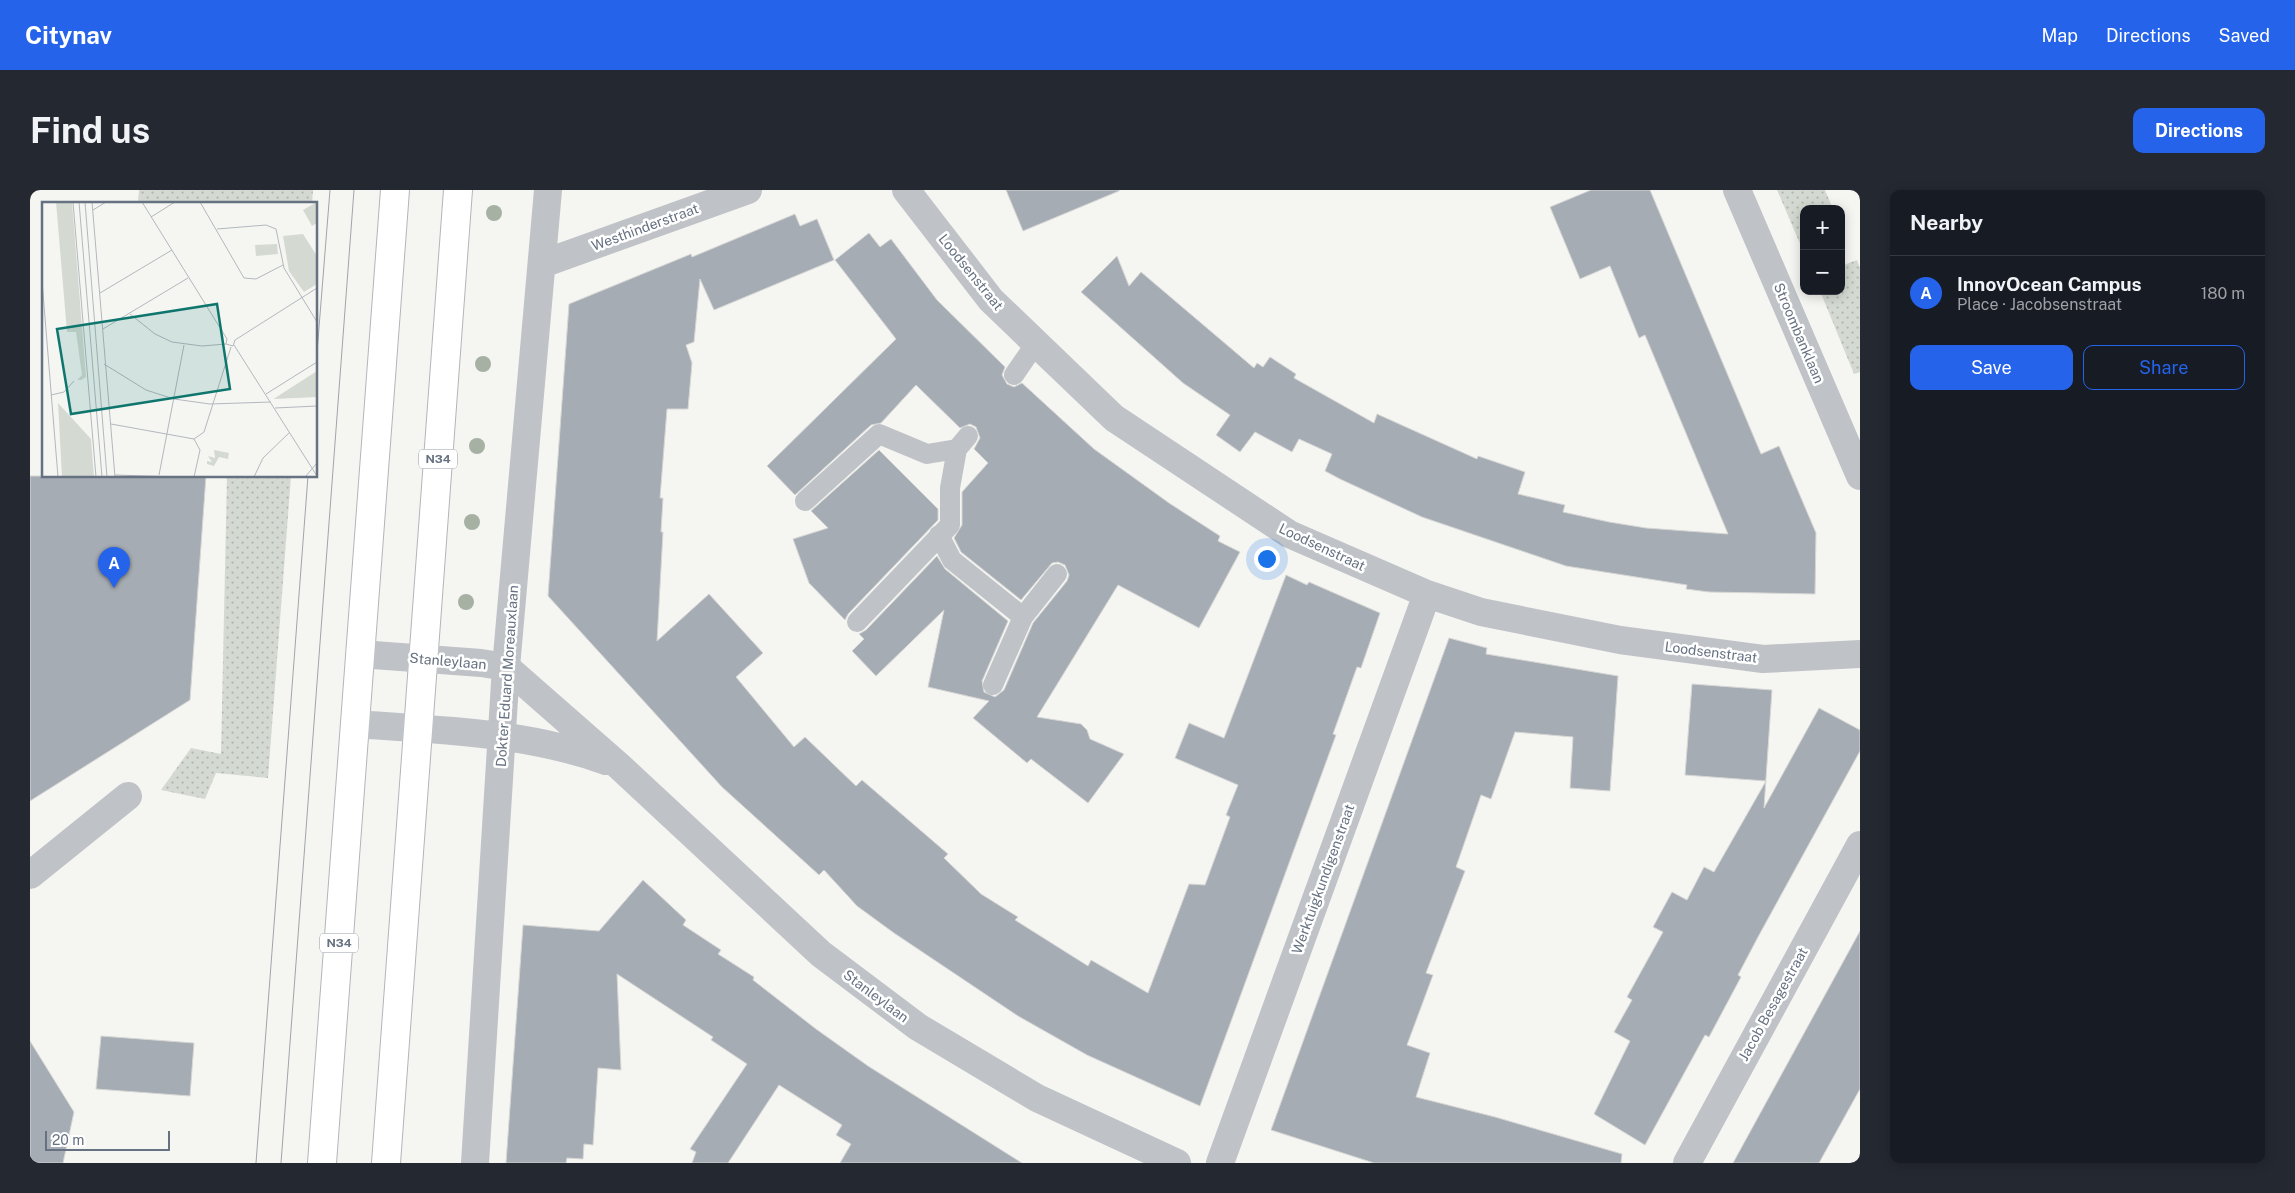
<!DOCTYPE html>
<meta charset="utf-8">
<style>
:root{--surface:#171b24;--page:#242831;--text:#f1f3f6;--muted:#9ea1a6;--line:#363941;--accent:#2563eb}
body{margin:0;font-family:"Public Sans",sans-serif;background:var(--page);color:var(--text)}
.controls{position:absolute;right:15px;top:15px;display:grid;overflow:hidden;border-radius:10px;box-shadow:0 2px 12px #0003}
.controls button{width:45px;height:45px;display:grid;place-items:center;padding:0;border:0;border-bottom:1px solid var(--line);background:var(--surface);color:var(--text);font:25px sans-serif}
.scale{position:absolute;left:15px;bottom:12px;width:125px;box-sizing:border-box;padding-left:5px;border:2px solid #667181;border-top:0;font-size:14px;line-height:18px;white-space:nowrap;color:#667181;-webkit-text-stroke:4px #fff;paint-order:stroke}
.you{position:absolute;left:1236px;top:368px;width:18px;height:18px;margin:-12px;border:4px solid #fff;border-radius:50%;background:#1a73e8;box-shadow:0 0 0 8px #1a73e833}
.badge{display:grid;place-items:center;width:32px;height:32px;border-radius:50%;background:var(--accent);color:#fff;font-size:16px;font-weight:700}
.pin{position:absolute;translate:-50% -41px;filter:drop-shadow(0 1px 2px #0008)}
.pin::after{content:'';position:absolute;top:26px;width:18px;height:15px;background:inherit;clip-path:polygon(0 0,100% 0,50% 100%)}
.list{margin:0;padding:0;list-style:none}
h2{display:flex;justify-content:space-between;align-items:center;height:65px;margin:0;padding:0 20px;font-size:21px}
h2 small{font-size:16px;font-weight:400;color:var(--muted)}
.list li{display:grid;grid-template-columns:32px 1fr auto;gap:15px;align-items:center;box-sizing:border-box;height:75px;padding:0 20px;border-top:1px solid var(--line)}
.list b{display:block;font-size:19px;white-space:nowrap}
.list p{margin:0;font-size:16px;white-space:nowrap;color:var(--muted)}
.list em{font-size:16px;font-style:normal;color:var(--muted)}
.actions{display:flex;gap:10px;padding:15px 20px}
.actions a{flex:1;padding:11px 0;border:1px solid var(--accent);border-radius:10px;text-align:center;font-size:18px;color:var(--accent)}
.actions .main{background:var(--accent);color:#fff}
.map{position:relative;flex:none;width:1830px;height:973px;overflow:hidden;border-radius:10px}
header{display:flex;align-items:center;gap:30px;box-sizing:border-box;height:70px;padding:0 25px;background:var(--accent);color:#fff}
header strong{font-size:24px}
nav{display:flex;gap:28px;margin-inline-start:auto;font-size:18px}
.intro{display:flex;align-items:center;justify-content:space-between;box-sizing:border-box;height:120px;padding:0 30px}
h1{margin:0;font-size:35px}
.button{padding:12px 22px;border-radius:10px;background:var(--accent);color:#fff;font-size:18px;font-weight:700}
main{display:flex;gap:30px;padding:0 30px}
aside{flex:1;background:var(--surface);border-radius:10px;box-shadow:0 2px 12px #0003}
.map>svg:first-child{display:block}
</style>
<header>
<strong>Citynav</strong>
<nav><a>Map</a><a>Directions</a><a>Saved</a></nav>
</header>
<div class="intro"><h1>Find us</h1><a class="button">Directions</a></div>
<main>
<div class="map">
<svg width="1830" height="973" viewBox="0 0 1830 973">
<defs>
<pattern id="grass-dots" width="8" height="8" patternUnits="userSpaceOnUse" patternTransform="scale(1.25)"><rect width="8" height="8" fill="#d4dad2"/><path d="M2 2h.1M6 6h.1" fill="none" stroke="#b0b5b0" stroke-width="1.8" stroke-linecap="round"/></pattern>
</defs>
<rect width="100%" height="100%" fill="#f5f5f2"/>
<path fill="url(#grass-dots)" d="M 109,0 L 283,0 L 282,14 L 108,14 Z
M 1747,0 L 1795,0 L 1803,19 L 1774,19 L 1774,63 Z
M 1827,70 L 1830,78 L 1830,182 L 1824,184 L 1790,101 L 1811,101 L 1811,76 Z
M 197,286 L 261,286 L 238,588 L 186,583 L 175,609 L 131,600 L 161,558 L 191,564 Z"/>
<path fill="#a6acb3" stroke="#d6d7d5" d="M 976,0 L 1089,0 L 1089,1 L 993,41 Z
M 1561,0 L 1620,0 L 1731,264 L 1749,256 L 1786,343 L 1785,404 L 1679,402 L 1656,399 L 1657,395 L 1536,376 L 1392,327 L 1310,289 L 1295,281 L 1302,264 L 1269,249 L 1262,262 L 1225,242 L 1210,262 L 1186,245 L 1200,225 L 1153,193 L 1051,102 L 1087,66 L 1099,96 L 1111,82 L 1224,178 L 1227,173 L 1233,177 L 1240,167 L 1266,184 L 1264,188 L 1344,233 L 1347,224 L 1447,269 L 1448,266 L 1495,282 L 1488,304 L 1535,315 L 1533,322 L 1579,332 L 1616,338 L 1698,344 L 1615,145 L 1609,148 L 1580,76 L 1550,89 L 1520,17 Z
M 765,24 L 770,36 L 787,29 L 804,70 L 684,120 L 670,89 L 664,152 L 656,155 L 662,173 L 658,219 L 637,219 L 630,308 L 633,308 L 631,342 L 633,342 L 627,451 L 679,404 L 733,463 L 706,487 L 764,557 L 775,547 L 826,596 L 832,590 L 918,664 L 914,668 L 951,704 L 988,727 L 985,730 L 1058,776 L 1061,770 L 1118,803 L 1159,694 L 1175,695 L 1200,627 L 1196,625 L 1208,595 L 1145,568 L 1159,533 L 1194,548 L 1256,385 L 1277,395 L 1279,392 L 1350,423 L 1331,478 L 1327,477 L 1303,544 L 1306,545 L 1170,916 L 1057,865 L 988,826 L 864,743 L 827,716 L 794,680 L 789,685 L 692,597 L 518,406 L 539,114 L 661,64 L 662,67 Z
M 839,43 L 850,57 L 861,49 L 907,110 L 975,177 L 972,185 L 977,194 L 984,197 L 992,193 L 1064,259 L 1139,313 L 1190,346 L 1188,351 L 1210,362 L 1169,438 L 1088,395 L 1007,527 L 1051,534 L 1057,540 L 1060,549 L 1094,564 L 1058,613 L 1001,569 L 997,573 L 943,528 L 959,511 L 898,497 L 914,420 L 846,486 L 822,461 L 834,449 L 829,444 L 836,440 L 907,366 L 915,379 L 978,431 L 952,491 L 954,502 L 965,507 L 974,500 L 1003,433 L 1037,391 L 1039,385 L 1035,375 L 1028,372 L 1022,373 L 991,410 L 931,362 L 924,348 L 932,335 L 932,302 L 958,273 L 944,259 L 950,248 L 946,237 L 940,234 L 930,238 L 886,195 L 851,233 L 841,235 L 765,305 L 737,276 L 866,149 L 805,70 Z
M 849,260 L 908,319 L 908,330 L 818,424 L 815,430 L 779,393 L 763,349 L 798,338 L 781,321 Z
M 0,286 L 176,286 L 160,510 L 0,611 Z
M 1419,448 L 1457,458 L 1456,464 L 1588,486 L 1585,530 L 1580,601 L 1540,598 L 1543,547 L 1485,542 L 1461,609 L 1451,605 L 1426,677 L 1435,681 L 1396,783 L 1403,785 L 1377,855 L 1400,863 L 1386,907 L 1465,927 L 1592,964 L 1591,973 L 1344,973 L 1241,940 Z
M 1662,494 L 1742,500 L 1734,618 L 1789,518 L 1830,540 L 1830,561 L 1728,747 L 1708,785 L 1711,787 L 1679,847 L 1675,845 L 1615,955 L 1564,924 L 1600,851 L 1584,842 L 1602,810 L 1597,807 L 1633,742 L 1623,737 L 1642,702 L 1657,710 L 1674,677 L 1684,682 L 1736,591 L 1655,585 Z
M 613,690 L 656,730 L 653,735 L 691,760 L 688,764 L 724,787 L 723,790 L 786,839 L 838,876 L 992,973 L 810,973 L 821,954 L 806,945 L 812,935 L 749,895 L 698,973 L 662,973 L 666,962 L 660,959 L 717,874 L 681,850 L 683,847 L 587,784 L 591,880 L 568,878 L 563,955 L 554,954 L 553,969 L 537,968 L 536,973 L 476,973 L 493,735 L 569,741 Z
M 1830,741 L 1830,899 L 1789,973 L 1703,973 Z
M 71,846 L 164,853 L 160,906 L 66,899 Z
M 0,851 L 44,922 L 33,973 L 0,973 Z"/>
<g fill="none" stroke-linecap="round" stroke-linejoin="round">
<defs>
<path id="primary" d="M 292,973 L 365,0
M 356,973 L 428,0"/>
</defs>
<use href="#primary" stroke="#b2b5ba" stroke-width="30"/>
<path stroke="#bfc2c6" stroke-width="20" d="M 984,185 L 1006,153
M 775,311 L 849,244 L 897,264 L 927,259 L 938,246
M 909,345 L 922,370 L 993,427
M 827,432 L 920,335 L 920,298 L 927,259
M 963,495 L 993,427 L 1027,384"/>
<path stroke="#bfc2c6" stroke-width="28" d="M 876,0 L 961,110 L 1084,228 L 1259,344 L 1397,404 L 1451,422 L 1590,450 L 1733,469 L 1830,464
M 1707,0 L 1830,286
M 512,74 L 718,0
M 330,464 L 451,473 L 476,477 L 589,576 L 791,764 L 888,837 L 1007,908 L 1147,973
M 325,534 C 410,540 496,542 576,571
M 0,685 L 98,606
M 445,973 L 476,477 L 518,0
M 1190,973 L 1397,404
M 1657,973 L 1830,655"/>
<use href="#primary" stroke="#fff" stroke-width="28"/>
<path stroke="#a0a5ab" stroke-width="1" d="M 286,175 L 300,0
M 226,973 L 278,286
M 251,973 L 324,0"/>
</g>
<g fill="#a6b1a4">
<circle cx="464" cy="23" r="8"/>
<circle cx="453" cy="174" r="8"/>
<circle cx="447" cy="256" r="8"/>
<circle cx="442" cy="332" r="8"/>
<circle cx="436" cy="412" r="8"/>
</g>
<g text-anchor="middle" stroke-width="5" stroke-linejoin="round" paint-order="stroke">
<g fill="#fff" stroke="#949ca7" stroke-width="1">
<rect x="389" y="259.5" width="38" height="19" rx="4"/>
<rect x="290" y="743.5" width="38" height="19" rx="4"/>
</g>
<g font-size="12" font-weight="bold" fill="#667181">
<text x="408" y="273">N34</text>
<text x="309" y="757">N34</text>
</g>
<g font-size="14" fill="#667181" stroke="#fff">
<text transform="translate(615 37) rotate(-20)" y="5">Westhinderstraat</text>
<text transform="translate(941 82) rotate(51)" y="5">Loodsenstraat</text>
<text transform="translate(1769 143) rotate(67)" y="5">Stroombanklaan</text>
<text transform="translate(1292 357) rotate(25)" y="5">Loodsenstraat</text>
<text transform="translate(1681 462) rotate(7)" y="5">Loodsenstraat</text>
<text transform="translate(418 471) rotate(5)" y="5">Stanleylaan</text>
<text transform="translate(477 486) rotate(-86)" y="5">Dokter Eduard Moreauxlaan</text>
<text transform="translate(1293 689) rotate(-70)" y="5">Werktuigkundigenstraat</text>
<text transform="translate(846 806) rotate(37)" y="5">Stanleylaan</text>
<text transform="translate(1743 814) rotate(-61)" y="5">Jacob Besagestraat</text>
</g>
</g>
<g transform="translate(12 12)">
<rect width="275" height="275" fill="#f5f5f2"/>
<path d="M 14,0 L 30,0 L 44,175 L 39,178 L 35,178 L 40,173 L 34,130 L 25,130 ZM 16,201 L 49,237 L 52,275 L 20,275 Z" fill="#d4dad2"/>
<path d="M 275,0 L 275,21 L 270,24 L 261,8 ZM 275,169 L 275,195 L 232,197 L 233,196 Z" fill="#d4dad2"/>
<path d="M 261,32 L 275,54 L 275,82 L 262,90 L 247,69 L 241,34 ZM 235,42 L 236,52 L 214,54 L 213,43 ZM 172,248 L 187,251 L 186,257 L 177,255 L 172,264 L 165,262 L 165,259 L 170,260 L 166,254 L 173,256 Z" fill="#d4dad2"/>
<path fill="none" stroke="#b3b8be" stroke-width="1" d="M 31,0 L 54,275M 37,0 L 60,275M 43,0 L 65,275M 50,0 L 73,275M 100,0 L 185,137 L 184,142 L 191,144 L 193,138M 158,0 L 202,76 L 214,77 L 241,63M 51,8 L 64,0M 109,15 L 133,0M 175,27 L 224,23 L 234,27 L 242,66 L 275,120M 0,79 L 16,275M 58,91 L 130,48M 88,112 L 113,132 L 130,140 L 160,144 L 184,142M 61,127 L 146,76M 193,138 L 275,86M 192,143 L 275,274M 62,162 L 104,188 L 132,197 L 168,202 L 229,200M 224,192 L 275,160M 9,193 L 22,190 L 32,179M 233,206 L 275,204M 69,222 L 152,237M 73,273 L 136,275M 117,273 L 142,143M 152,275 L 158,248 L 152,237 L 162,230 L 189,145M 212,275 L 221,256 L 248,230M 263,275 L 275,261"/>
<path fill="#0f766e" fill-opacity="0.15" stroke="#0f766e" stroke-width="2.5" d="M 175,102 L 188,187 L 29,212 L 15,127 Z"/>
<rect width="275" height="275" fill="none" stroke="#667181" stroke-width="2.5"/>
</g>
</svg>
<div class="controls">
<button>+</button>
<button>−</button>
</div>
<div class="scale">20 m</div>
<div class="you"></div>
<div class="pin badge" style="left:84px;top:398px">A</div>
</div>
<aside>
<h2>Nearby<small></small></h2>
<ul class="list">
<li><span class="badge">A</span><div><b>InnovOcean Campus</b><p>Place · Jacobsenstraat</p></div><em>180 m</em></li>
</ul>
<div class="actions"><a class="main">Save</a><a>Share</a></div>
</aside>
</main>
